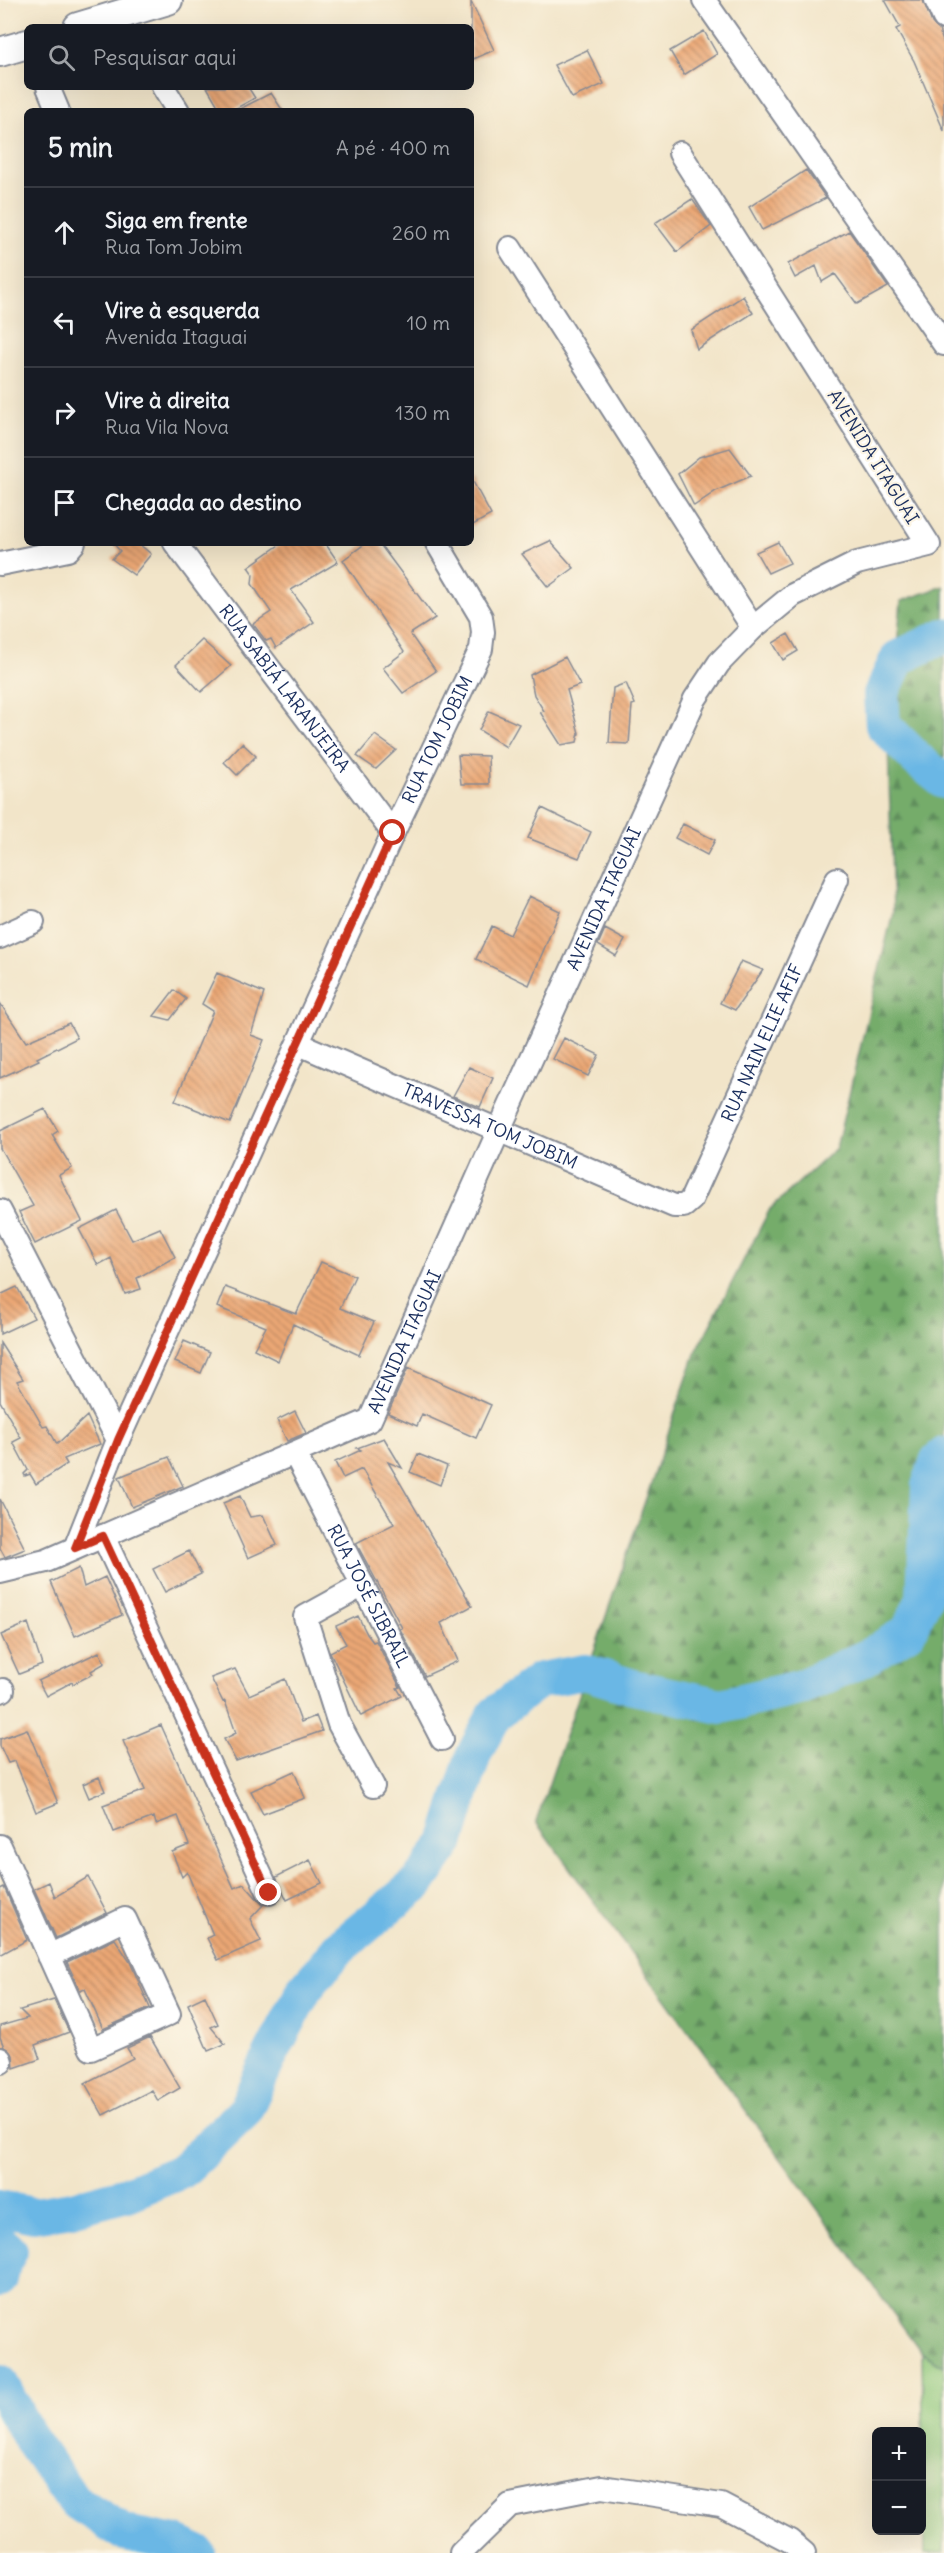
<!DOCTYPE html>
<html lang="pt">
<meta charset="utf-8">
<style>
:root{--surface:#171b24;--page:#20242c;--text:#f1f3f6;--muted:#9ea1a6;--line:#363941}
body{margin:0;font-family:Delius,sans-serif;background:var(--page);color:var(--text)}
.controls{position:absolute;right:18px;bottom:18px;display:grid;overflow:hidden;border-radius:9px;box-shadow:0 6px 24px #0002}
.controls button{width:54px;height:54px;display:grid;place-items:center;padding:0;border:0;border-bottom:2px solid var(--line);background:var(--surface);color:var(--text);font:30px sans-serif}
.stop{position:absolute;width:18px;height:18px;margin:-14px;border:4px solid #c8321e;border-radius:50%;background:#fff}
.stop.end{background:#c8321e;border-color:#fff;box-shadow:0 2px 6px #0008}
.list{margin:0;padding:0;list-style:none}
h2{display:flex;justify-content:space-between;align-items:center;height:78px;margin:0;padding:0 24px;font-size:26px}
h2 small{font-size:20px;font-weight:400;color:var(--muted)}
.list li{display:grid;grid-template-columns:39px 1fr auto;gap:18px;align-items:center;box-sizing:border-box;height:90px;padding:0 24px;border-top:2px solid var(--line)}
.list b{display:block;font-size:22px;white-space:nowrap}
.list p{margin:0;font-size:20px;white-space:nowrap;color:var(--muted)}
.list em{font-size:20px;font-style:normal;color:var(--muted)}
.icon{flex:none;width:33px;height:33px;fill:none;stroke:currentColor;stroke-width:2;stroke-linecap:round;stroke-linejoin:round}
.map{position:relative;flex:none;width:944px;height:2553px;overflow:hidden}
.search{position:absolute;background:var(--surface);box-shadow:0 6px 24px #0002;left:24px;top:24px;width:450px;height:66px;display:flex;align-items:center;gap:15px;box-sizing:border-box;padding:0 21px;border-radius:9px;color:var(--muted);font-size:22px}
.panel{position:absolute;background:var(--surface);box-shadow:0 6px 24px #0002;left:24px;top:108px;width:450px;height:438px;border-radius:9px}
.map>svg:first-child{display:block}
</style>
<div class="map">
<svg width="944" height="2553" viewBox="0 0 944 2553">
<defs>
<pattern id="forest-firs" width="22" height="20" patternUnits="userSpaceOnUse" patternTransform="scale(1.5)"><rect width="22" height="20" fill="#74ac6b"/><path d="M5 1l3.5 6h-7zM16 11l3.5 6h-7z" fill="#5e8c5b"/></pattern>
<pattern id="building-back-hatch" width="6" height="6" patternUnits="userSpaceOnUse" patternTransform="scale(1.5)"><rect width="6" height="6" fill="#eba774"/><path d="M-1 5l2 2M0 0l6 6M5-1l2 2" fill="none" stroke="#be8862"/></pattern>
</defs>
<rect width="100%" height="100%" fill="#fcf5e5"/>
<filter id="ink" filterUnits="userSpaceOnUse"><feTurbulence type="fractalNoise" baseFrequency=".0167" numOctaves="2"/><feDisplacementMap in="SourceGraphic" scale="12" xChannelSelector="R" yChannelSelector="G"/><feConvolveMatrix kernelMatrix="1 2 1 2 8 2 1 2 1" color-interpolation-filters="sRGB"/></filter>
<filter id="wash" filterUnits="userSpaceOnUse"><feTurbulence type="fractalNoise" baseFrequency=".008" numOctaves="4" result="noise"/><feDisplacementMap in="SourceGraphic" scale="24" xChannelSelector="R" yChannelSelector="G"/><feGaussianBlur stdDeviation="1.35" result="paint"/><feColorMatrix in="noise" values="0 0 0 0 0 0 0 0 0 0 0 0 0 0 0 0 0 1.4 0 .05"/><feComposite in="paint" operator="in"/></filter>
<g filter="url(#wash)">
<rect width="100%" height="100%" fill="#f2e5c9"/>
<path fill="#90c87b" stroke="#567c6c" stroke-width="1.5" d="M 922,2353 L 944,2366 L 944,2553 L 925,2553 Z"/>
<path fill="url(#forest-firs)" stroke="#486e64" stroke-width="1.5" d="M 944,586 L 944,2366 L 922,2353 L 536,1822 L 695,1354 L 770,1209 L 836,1148 L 893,912 L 888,745 L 901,601 Z"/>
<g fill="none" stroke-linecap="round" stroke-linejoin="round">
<path stroke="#6bb7e5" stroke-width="6" d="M 924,1570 L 944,1556"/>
<path stroke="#6bb7e5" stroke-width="36" d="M 944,636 L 898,658 L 881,694 L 883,725 L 918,760 L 944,781
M 0,2208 L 33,2215 L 72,2209 L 127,2194 L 182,2171 L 244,2112 L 271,2054 L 305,1989 L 340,1947 L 418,1883 L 446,1843 L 474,1754 L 495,1714 L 540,1680 L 585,1672 L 633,1687 L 721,1706 L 799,1688 L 867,1657 L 908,1632 L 924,1599 L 929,1486 L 938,1460 L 944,1455
M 0,2242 L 10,2251 L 3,2264 L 0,2279
M 0,2382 L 27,2434 L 73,2500 L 125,2533 L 176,2543 L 198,2553"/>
</g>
<g id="blocks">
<path fill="url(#building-back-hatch)" d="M 885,0 L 923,0 L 932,23 L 939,30 L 944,44 L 944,131 L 914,61 L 896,29 L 900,27 Z
M 471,1 L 494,50 L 471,60 Z
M 704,31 L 717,54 L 684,75 L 670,51 Z
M 587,50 L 604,84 L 572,98 L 554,65 Z
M 207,87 L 248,87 L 255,98 L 231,111 L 221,111 Z
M 271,93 L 283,111 L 236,111 Z
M 806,170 L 826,198 L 762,230 L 749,207 Z
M 692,199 L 711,226 L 677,252 L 655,223 Z
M 849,231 L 888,287 L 857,304 L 835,274 L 822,282 L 816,266 L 795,278 L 788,264 Z
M 743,296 L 753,313 L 697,349 L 691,330 Z
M 730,448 L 751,476 L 716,491 L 694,506 L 678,474 L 699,457 Z
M 471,478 L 491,515 L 471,526 Z
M 550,541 L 574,568 L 548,587 L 522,554 Z
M 778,542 L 790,563 L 768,573 L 756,552 Z
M 113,543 L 138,543 L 151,554 L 134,575 L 112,559 L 120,551 Z
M 282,543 L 325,543 L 338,562 L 291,590 L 314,622 L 276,648 L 271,639 L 266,641 L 253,624 L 271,612 L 252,584 L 253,574 L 248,567 Z
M 366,543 L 379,543 L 435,618 L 410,634 L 436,671 L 403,693 L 383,668 L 404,652 L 343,560 Z
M 788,634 L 798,651 L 783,660 L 773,643 Z
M 202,640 L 231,666 L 201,692 L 176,665 Z
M 565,657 L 580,685 L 567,690 L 579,733 L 577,742 L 561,745 L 540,712 L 544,711 L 534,695 L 530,675 Z
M 626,683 L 635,704 L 632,705 L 629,744 L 609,743 L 613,688 Z
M 489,711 L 519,724 L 506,747 L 479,730 Z
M 375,735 L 396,750 L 376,769 L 357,756 Z
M 242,743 L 256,756 L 237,775 L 224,762 Z
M 458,755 L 488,756 L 489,784 L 461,784 Z
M 542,808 L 591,832 L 579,858 L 528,838 Z
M 683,824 L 715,840 L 707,855 L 675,838 Z
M 529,896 L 560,911 L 529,985 L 476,959 L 492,926 L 510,935 Z
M 605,929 L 625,940 L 616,956 L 598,945 Z
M 741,961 L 763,970 L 735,1010 L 720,1003 Z
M 217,973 L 264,993 L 251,1035 L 264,1040 L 230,1123 L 175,1101 L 213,1011 L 202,1004 Z
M 174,990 L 186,999 L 170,1020 L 154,1016 Z
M 0,1003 L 26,1042 L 69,1023 L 77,1038 L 37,1058 L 39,1060 L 0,1078 Z
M 564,1038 L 599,1055 L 588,1076 L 553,1059 Z
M 469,1067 L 493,1078 L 480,1107 L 453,1096 Z
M 45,1109 L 58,1131 L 52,1135 L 72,1168 L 59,1175 L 82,1221 L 35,1244 L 19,1212 L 33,1206 L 0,1148 L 0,1131 Z
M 116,1210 L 132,1240 L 160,1228 L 175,1257 L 137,1278 L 141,1289 L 125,1294 L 111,1258 L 98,1265 L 79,1229 Z
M 321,1262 L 355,1276 L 340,1308 L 374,1322 L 359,1355 L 293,1324 L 278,1361 L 254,1349 L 266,1327 L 217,1307 L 225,1287 L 296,1314 Z
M 17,1287 L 34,1318 L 0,1334 L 0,1295 Z
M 184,1341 L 210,1352 L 201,1373 L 175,1362 Z
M 0,1343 L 23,1379 L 17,1381 L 43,1427 L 47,1426 L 57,1444 L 87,1416 L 100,1444 L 64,1459 L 67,1464 L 36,1484 L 30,1474 L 25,1476 L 24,1474 L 28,1470 L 13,1442 L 21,1438 L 0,1401 Z
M 408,1368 L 491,1405 L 476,1438 L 422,1414 L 417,1426 L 388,1413 Z
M 295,1411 L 306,1433 L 287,1441 L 277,1420 Z
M 384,1438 L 402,1468 L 388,1462 L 472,1606 L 441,1623 L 458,1661 L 425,1676 L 400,1629 L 402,1628 L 356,1543 L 394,1524 L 362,1469 L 343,1478 L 335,1462 L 361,1450 L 357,1448 Z
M 418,1454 L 447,1466 L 440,1485 L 410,1472 Z
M 169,1457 L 183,1486 L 132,1507 L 119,1477 Z
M 240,1496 L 250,1517 L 263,1515 L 277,1545 L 248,1558 L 223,1503 Z
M 0,1499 L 25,1549 L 5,1557 L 0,1548 Z
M 189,1551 L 201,1574 L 165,1592 L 153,1569 Z
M 79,1568 L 84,1587 L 105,1577 L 122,1615 L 75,1636 L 51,1582 Z
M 358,1616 L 367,1634 L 373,1642 L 376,1641 L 400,1687 L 397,1688 L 402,1696 L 361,1716 L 330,1652 L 346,1644 L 336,1626 Z
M 28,1623 L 42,1665 L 19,1674 L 1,1635 Z
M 99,1652 L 105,1663 L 91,1671 L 93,1674 L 73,1684 L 72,1682 L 46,1696 L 38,1681 Z
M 235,1669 L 249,1695 L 285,1679 L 301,1722 L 316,1716 L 322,1731 L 236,1761 L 224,1739 L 236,1733 L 225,1701 L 223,1702 L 211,1678 Z
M 161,1725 L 234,1888 L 244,1884 L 263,1905 L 250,1919 L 261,1941 L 218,1960 L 207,1938 L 213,1935 L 187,1872 L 182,1877 L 172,1852 L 189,1845 L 178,1816 L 156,1824 L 154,1817 L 114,1832 L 103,1805 L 145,1790 L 123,1741 Z
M 27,1729 L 58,1803 L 36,1812 L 15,1761 L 8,1763 L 0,1746 L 0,1739 Z
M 294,1771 L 305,1798 L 263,1814 L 251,1791 Z
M 99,1777 L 105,1791 L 89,1798 L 83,1784 Z
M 310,1860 L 322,1883 L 287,1900 L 276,1877 Z
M 88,1877 L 107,1913 L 56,1938 L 34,1889 L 49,1882 L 55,1897 Z
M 4,1887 L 27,1940 L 0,1955 L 0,1889 Z
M 115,1939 L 130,1962 L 150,2008 L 103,2029 L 85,1989 L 80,1991 L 67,1962 Z
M 205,1996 L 218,2024 L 211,2027 L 225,2044 L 208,2051 L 188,2004 Z
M 54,2000 L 69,2032 L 35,2045 L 40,2059 L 14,2068 L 13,2055 L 4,2047 L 0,2037 L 0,2026 L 28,2018 L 20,2010 Z
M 150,2037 L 180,2088 L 158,2101 L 152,2090 L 103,2115 L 85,2083 L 133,2058 L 127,2048 Z"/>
</g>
</g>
<g filter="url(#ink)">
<use href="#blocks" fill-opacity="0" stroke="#868a94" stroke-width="1.5"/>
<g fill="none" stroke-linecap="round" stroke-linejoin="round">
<defs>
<g id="minor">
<path d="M 704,0 L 944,344"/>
<path d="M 936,0 L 944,18"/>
<path d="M 48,87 L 58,111"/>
<path d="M 163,87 L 178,111"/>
<path d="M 510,248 L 753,628"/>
<path id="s1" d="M 175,543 L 393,833"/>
<path d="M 0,564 L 68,550 L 74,543"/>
<path d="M 0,937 L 33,922"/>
<path id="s2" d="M 299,1044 L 674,1206 L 684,1206 L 691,1200 L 837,879"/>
<path d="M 0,1211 L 118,1440"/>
<path id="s3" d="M 295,1454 L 442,1739"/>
<path d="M 103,1536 L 269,1893"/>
<path id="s4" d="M 75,1548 L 118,1440 L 393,833 L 481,649 L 483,632 L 481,617 L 437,543"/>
<path id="s5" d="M 0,1572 L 46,1561 L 370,1420 L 499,1130 L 695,699 L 719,663 L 753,628 L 793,595 L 857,563 L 929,545 L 680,153"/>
<path d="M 363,1585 L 305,1617 L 339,1724 L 373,1786"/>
<path d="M 0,1691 L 3,1690"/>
<path d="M 0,1846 L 91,2049 L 169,2014 L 125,1919 L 49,1956"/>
<path d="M 0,2059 L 1,2062"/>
<path d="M 461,2553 L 510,2505 L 602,2487 L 721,2505 L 790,2541 L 804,2553"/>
</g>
<path id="tertiary" d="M 78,27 L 168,0
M 0,52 L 27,44"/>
</defs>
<use href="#minor" stroke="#868a94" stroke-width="26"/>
<use href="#tertiary" stroke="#868a94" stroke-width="32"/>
<use href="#minor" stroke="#fff" stroke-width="22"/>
<use href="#tertiary" stroke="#fff" stroke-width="28"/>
</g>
</g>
<g fill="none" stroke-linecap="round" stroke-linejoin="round" filter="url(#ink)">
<path stroke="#c8321e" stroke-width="8" d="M 269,1893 L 103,1536 L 75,1548 L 118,1440 L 393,833"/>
</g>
<g text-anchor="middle" stroke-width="4.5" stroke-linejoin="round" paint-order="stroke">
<g font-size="18" fill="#1b2f5e" stroke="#fcf5e5">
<text transform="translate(873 457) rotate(58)" y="6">AVENIDA ITAGUAI</text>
<text dy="6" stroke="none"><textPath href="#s1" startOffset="182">RUA SABIÁ LARANJEIRA</textPath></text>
<text dy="6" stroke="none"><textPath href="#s4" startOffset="886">RUA TOM JOBIM</textPath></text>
<text dy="6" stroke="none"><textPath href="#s5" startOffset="972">AVENIDA ITAGUAI</textPath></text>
<text dy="6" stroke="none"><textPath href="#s2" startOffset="600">RUA NAIN ELIE AFIF</textPath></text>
<text dy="6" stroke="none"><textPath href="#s2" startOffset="208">TRAVESSA TOM JOBIM</textPath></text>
<text dy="6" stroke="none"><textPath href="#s5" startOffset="486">AVENIDA ITAGUAI</textPath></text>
<text dy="6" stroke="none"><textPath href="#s3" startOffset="160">RUA JOSÉ SIBRAIL</textPath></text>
</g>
</g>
</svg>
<div class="controls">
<button>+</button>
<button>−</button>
</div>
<div class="stop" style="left:393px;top:833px"></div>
<div class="stop end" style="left:269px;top:1893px"></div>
<div class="search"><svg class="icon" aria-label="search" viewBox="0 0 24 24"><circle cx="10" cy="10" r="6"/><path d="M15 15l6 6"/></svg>Pesquisar aqui</div>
<section class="panel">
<h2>5 min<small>A pé · 400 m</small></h2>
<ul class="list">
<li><svg class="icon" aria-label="ahead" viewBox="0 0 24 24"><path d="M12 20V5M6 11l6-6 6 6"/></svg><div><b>Siga em frente</b><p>Rua Tom Jobim</p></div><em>260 m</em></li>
<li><svg class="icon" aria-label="left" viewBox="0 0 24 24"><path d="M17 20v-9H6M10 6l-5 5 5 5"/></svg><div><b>Vire à esquerda</b><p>Avenida Itaguai</p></div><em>10 m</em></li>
<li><svg class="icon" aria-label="right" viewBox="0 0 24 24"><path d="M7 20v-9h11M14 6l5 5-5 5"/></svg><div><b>Vire à direita</b><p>Rua Vila Nova</p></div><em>130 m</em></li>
<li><svg class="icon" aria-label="arrive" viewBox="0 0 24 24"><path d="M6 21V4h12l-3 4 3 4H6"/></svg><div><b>Chegada ao destino</b></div></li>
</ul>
</section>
</div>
